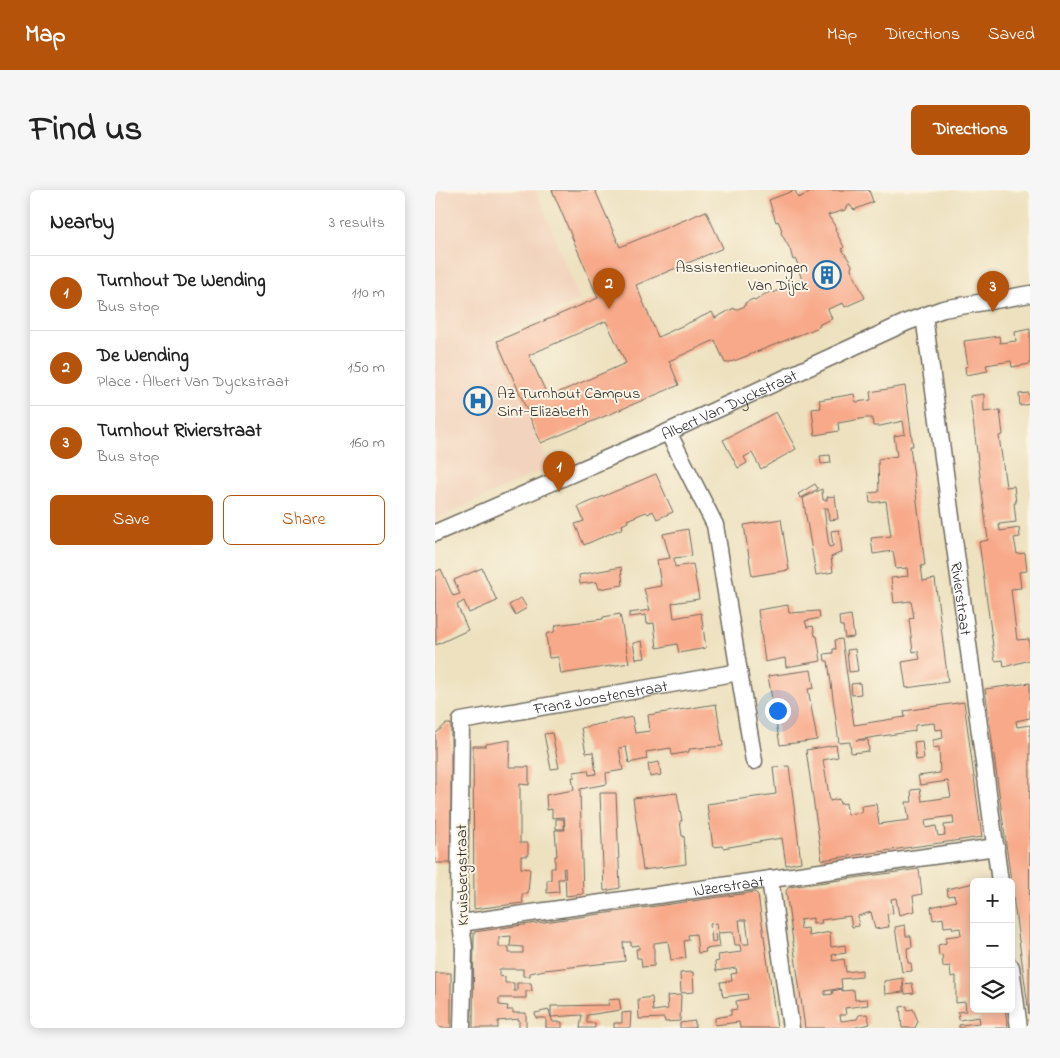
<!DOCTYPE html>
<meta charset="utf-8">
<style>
:root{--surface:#fff;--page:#f6f6f6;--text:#222;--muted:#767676;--line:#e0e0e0;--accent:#b45309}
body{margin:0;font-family:"Indie Flower",sans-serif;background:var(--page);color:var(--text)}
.controls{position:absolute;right:15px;bottom:15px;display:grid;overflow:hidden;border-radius:8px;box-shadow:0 2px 12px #0003}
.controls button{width:45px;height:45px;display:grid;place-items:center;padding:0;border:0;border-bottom:1px solid var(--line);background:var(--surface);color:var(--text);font:25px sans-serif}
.you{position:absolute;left:342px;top:520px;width:18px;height:18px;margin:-12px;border:4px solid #fff;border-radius:50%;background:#1a73e8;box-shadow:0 0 0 8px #1a73e833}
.badge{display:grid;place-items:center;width:32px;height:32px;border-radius:50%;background:var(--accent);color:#fff;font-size:16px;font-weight:700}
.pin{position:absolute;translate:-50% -41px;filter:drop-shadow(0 1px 2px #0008)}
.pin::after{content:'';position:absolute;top:26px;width:18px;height:15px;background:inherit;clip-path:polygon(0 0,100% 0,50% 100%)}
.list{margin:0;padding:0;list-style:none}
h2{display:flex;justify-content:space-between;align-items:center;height:65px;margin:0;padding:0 20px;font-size:21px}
h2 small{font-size:16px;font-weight:400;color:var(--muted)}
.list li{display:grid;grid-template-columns:32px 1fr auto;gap:15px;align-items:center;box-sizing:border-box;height:75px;padding:0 20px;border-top:1px solid var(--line)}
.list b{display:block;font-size:19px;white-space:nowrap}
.list p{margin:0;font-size:16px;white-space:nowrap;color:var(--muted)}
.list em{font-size:16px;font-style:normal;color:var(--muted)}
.actions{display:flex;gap:10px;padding:15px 20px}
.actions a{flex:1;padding:11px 0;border:1px solid var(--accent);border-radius:8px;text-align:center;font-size:18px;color:var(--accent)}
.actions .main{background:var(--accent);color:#fff}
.icon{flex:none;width:28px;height:28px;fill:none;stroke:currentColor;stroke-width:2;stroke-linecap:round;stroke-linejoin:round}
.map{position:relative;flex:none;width:595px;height:838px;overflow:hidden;border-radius:8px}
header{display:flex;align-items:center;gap:30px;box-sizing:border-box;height:70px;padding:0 25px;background:var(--accent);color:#fff}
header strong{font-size:24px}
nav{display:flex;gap:28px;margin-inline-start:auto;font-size:18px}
.intro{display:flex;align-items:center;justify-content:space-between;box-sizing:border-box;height:120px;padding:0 30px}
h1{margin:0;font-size:35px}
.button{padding:12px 22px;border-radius:8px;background:var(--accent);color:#fff;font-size:18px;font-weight:700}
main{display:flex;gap:30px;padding:0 30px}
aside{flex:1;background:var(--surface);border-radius:8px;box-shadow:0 2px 12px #0003}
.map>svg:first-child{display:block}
</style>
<header>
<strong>Map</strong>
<nav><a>Map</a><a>Directions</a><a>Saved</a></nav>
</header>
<div class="intro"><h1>Find us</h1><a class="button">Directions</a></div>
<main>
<aside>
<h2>Nearby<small>3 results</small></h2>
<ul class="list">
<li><span class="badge">1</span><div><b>Turnhout De Wending</b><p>Bus stop</p></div><em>110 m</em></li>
<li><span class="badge">2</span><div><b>De Wending</b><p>Place · Albert Van Dyckstraat</p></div><em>150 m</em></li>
<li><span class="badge">3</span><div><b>Turnhout Rivierstraat</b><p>Bus stop</p></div><em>160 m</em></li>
</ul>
<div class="actions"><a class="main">Save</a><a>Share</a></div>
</aside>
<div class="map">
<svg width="595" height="838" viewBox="0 0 595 838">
<rect width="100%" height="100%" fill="#fcf5e5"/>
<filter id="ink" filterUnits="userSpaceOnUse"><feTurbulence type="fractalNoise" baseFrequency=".02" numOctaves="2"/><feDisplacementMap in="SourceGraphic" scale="10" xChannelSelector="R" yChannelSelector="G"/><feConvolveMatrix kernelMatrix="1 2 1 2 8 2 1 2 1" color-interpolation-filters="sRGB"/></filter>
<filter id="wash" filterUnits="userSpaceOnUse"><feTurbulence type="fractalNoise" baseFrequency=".0096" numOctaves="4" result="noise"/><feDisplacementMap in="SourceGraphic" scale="20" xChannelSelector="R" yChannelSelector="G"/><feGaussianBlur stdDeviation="1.12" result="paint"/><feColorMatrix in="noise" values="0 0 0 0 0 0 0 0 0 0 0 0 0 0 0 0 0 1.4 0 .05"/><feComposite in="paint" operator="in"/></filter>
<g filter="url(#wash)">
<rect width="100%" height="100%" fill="#ede1bf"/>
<path fill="#f2d4be" d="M 0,0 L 101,0 L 145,110 L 58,147 L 115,276 L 0,330 Z"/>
<g id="blocks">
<path fill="#f8a989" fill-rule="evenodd" d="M 117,0 L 160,0 L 185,57 L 271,21 L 288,58 L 201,95 L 223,147 L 277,122 L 280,128 L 299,118 L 300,120 L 310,116 L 310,113 L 318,109 L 320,111 L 330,104 L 338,101 L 339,103 L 349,96 L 367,90 L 364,81 L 365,78 L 360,69 L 358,70 L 355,59 L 346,43 L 347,40 L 343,31 L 341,32 L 334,10 L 360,0 L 363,8 L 381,0 L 434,0 L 438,12 L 419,20 L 415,15 L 411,17 L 410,20 L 393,25 L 401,38 L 400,40 L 409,57 L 407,59 L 417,75 L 416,79 L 430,108 L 410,117 L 408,113 L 393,119 L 397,129 L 385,134 L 384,137 L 299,171 L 290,173 L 280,150 L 234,171 L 244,195 L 106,253 L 62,151 L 163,108 ZM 171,131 L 191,173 L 113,207 L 94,165 Z
M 595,139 L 595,174 L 577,177 L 576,171 L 551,175 L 553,181 L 531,185 L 530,177 L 533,176 L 529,151 L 564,146 L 565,153 L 581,151 L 580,142 Z
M 470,196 L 478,256 L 475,256 L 490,375 L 486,376 L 488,391 L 500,389 L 513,492 L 471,498 L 467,472 L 485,469 L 483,461 L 478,462 L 474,429 L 479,428 L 476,411 L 459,413 L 456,388 L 473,386 L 472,378 L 461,379 L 458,361 L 438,364 L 436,348 L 456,346 L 451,311 L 435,313 L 434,303 L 444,302 L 443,269 L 462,266 L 459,246 L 470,244 L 468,231 L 445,236 L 438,236 L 437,228 L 431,228 L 403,233 L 404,241 L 380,245 L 377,219 L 386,218 L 384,210 L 419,204 L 421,212 L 436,210 L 435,202 Z
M 594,203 L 595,214 L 585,216 L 584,204 Z
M 549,204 L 549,222 L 565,220 L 568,245 L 564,246 L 571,297 L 579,296 L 581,313 L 579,313 L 581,332 L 564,334 L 565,341 L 584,338 L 585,347 L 579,348 L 582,364 L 590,363 L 592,381 L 584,382 L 586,398 L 576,399 L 582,450 L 594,449 L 595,470 L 569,477 L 568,470 L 560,471 L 544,352 L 553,350 L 535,206 Z
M 341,222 L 361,259 L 326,279 L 317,263 L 309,267 L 312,273 L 303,278 L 288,250 Z
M 395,265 L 396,273 L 386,274 L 385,266 Z
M 221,284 L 238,322 L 222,329 L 218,321 L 213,324 L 211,322 L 192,330 L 193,332 L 187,335 L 188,338 L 149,355 L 140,334 L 149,331 L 143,317 Z
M 380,294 L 383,299 L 366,308 L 363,304 Z
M 387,299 L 388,310 L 392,310 L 392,307 L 400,306 L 403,329 L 394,330 L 393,318 L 389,318 L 394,357 L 398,356 L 396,341 L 404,340 L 407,362 L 396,367 L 398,382 L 381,385 L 368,308 Z
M 346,329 L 354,380 L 317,386 L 309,335 Z
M 253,339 L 257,366 L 239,368 L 240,377 L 258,374 L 264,409 L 237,413 L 239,428 L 266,423 L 271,458 L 244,463 L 242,454 L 222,458 L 219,433 L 212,434 L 211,425 L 194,427 L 194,423 L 215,420 L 209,399 L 226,396 L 222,370 L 235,368 L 228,344 Z
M 186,377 L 188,395 L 164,399 L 162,392 L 145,394 L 144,385 Z
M 47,378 L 62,411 L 34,423 L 29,411 L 22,415 L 33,440 L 1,455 L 0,382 L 6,379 L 18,406 L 25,404 L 19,390 Z
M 86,408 L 92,418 L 80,425 L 74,415 Z
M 353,415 L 354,423 L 384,421 L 385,428 L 370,431 L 372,437 L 378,436 L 380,446 L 382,446 L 386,471 L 351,477 L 350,468 L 330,472 L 323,420 Z
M 185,424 L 194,473 L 126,484 L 123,467 L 114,468 L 111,444 L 119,442 L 121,435 L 168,429 L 168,427 Z
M 416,425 L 419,447 L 410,448 L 408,436 L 405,436 L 404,427 Z
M 407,449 L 419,535 L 470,527 L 469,521 L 529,512 L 547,647 L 387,670 L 371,560 L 401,555 L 403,567 L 388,570 L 395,611 L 404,609 L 405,614 L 411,613 L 412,624 L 427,622 L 426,616 L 441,614 L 444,634 L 474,630 L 471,612 L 477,612 L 476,600 L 485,599 L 487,611 L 516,607 L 513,591 L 485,595 L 483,586 L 505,583 L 504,557 L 498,558 L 498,550 L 508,548 L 507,539 L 500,540 L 499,533 L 480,535 L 480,541 L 421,550 L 433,550 L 434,561 L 416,563 L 415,552 L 404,553 L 393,471 L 390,471 L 389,464 L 398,463 L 398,459 L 401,459 L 400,450 ZM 518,626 L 519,634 L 509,635 L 510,645 L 503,646 L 501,636 L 491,638 L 490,630 Z
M 207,451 L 210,468 L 201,469 L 198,453 Z
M 420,459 L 423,481 L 414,482 L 412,460 Z
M 376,480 L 379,498 L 373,499 L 382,550 L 345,555 L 333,486 Z
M 425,493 L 426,504 L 417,505 L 416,494 Z
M 595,493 L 595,528 L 581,531 L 582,537 L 595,535 L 594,824 L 550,499 Z
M 281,514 L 288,556 L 254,559 L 254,562 L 237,565 L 236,558 L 211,562 L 212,569 L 194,573 L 191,557 L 184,558 L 188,580 L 171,583 L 172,594 L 145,599 L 148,704 L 131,706 L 130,678 L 128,679 L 129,689 L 123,689 L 124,702 L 112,703 L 112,690 L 116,690 L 116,678 L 120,678 L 120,666 L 122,666 L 120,640 L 130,640 L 129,627 L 117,628 L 117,619 L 112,620 L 111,605 L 139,600 L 137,587 L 140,587 L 139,582 L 153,580 L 154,585 L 161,584 L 158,562 L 151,563 L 146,538 L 197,527 L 200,543 L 215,541 L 213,525 Z
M 11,534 L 16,534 L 16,673 L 0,673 L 0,544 Z
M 117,543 L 124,578 L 116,579 L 109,544 Z
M 75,550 L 74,577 L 94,577 L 94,595 L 85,594 L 85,653 L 93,653 L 93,666 L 86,666 L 86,678 L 95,679 L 93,704 L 87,704 L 88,713 L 39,719 L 38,556 L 51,556 L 51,554 Z
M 487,551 L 489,569 L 481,570 L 479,552 Z
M 224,572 L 226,585 L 215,587 L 213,574 Z
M 354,576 L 366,672 L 351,675 L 347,648 L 288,658 L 287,656 L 278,657 L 272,614 L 341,604 L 338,577 Z
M 165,603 L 181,603 L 185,698 L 169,701 Z
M 242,603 L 247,631 L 245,631 L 247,646 L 249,646 L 251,674 L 208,680 L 198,608 Z
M 121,629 L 129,629 L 129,639 L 121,639 Z
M 484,679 L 487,704 L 478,706 L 480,721 L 464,725 L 461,708 L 456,709 L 458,723 L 452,724 L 454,737 L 440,739 L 436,722 L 423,726 L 424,736 L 417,737 L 415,726 L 386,730 L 387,733 L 378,734 L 378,728 L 365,730 L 366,739 L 373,738 L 374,746 L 395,742 L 396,757 L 410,755 L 411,763 L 397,765 L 398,771 L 409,769 L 411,782 L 427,780 L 427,787 L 406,789 L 407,798 L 390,801 L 390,805 L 398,804 L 397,801 L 407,799 L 407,801 L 419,800 L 420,810 L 432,809 L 433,815 L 410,818 L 411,825 L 405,825 L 406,831 L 422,829 L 424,825 L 432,824 L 435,834 L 417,838 L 370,838 L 351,701 L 354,697 Z
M 539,693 L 539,819 L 570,819 L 573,838 L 524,838 L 524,835 L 545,833 L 544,827 L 524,830 L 523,822 L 531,821 L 530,812 L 521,813 L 521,786 L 516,787 L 515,776 L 508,777 L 507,765 L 504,766 L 503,755 L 511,753 L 511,747 L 526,745 L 525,738 L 518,739 L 517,736 L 509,737 L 508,728 L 498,730 L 496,717 L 521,711 L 519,705 L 513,706 L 512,699 Z
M 320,702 L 323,705 L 342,838 L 305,838 L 304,832 L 280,835 L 280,828 L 296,825 L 296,820 L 302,819 L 301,811 L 313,809 L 312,804 L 288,807 L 285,792 L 297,791 L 296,784 L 302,783 L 301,778 L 281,781 L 280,772 L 284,771 L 283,765 L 306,762 L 305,755 L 300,755 L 298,742 L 283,743 L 285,757 L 270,759 L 271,762 L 263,763 L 261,744 L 253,745 L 254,750 L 249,751 L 251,768 L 236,770 L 233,751 L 219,753 L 219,776 L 207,777 L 206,768 L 202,768 L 201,759 L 204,759 L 204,755 L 196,756 L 196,752 L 188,752 L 190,771 L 110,780 L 95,783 L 95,786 L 88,786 L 88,779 L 64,779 L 64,786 L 70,787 L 70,793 L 79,793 L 79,801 L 82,801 L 82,793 L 96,793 L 97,801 L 91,801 L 91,808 L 64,808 L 64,815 L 73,816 L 72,820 L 78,820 L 78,823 L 91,823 L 91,838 L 84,838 L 84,829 L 63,831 L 63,838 L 38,838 L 39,742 ZM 304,730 L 311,730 L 314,754 L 307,754 ZM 282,733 L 283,743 L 280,744 L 281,751 L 277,752 L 275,734 ZM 76,746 L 75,756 L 88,757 L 88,763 L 74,763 L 74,757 L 64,757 L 64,747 Z
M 470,735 L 471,746 L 476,746 L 477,757 L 472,758 L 473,773 L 476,773 L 477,781 L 467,782 L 460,737 Z
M 258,782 L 259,802 L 246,803 L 245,783 Z
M 0,783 L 16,783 L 16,838 L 0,838 Z
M 468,788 L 468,802 L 450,804 L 449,791 Z
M 477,793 L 479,803 L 470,804 L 468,794 Z
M 246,805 L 245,831 L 230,832 L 229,828 L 204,829 L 203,809 L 217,807 L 218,821 L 233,819 L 232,806 Z
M 184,809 L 186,820 L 152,825 L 152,833 L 160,833 L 160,838 L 145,838 L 147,825 L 116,827 L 118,832 L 127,832 L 127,838 L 111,838 L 111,828 L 101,828 L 100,823 L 114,820 L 116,827 L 116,816 L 174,815 L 173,810 Z
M 472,816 L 472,820 L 478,819 L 483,831 L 480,838 L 467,838 L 465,817 Z
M 196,822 L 195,838 L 179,838 L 179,833 L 187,833 L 187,823 Z
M 260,831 L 260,838 L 245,838 L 245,833 Z"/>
</g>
</g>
<g filter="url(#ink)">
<use href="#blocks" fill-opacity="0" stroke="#6f6b5f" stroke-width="1"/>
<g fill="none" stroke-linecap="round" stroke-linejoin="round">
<defs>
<g id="street">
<path id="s1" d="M 489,126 L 565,692"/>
<path id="s2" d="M 0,343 L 233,242 L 472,132 L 508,119 L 595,104"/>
<path d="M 304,482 L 319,571"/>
<path d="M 335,689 L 356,838"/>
<path id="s3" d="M 26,733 L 561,657"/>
<path d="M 576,777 L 584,838"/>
<path id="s4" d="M 27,838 L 29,758 L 24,718 L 26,531 L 304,482 L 280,335 L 233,242"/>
</g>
</defs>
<use href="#street" stroke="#6f6b5f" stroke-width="19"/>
<use href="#street" stroke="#fff" stroke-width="16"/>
</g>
</g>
<defs>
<symbol id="building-ring" viewBox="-11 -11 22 22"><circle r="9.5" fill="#fcf5e5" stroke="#1f6fb2" stroke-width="1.5"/><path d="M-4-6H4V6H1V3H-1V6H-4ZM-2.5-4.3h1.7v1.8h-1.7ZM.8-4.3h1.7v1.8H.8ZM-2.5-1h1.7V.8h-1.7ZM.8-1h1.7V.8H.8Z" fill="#1f6fb2"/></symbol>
<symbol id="hospital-ring" viewBox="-11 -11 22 22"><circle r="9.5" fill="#fcf5e5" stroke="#1f6fb2" stroke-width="1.5"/><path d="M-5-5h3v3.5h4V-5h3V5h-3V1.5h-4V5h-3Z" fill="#1f6fb2"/></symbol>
</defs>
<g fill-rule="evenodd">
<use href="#building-ring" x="376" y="69" width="32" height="32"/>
<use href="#hospital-ring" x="27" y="195" width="32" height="32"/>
</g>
<g text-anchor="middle" stroke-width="4" stroke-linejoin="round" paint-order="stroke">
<g font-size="16" fill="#2b2b2b" stroke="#fcf5e5" text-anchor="end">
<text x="373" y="82">Assistentiewoningen<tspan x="373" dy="18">Van Dijck</tspan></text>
<text x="62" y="208" text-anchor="start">AZ Turnhout Campus<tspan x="62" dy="18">Sint-Elizabeth</tspan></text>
</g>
<g font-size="16" fill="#2b2b2b" stroke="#fcf5e5">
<text dy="6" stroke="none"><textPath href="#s2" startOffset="321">Albert Van Dyckstraat</textPath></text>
<text dy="6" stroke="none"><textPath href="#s1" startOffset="285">Rivierstraat</textPath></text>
<text dy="6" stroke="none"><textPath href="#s4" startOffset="449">Franz Joostenstraat</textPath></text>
<text transform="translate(26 685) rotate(-91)" y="6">Kruisbergstraat</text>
<text dy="6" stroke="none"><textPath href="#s3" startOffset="270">IJzerstraat</textPath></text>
</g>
</g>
</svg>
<div class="controls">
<button>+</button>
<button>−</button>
<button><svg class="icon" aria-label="layers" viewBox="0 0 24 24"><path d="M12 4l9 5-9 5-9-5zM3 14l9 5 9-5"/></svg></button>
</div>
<div class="you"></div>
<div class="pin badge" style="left:124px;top:302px">1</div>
<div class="pin badge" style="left:174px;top:119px">2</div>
<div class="pin badge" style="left:558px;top:122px">3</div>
</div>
</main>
